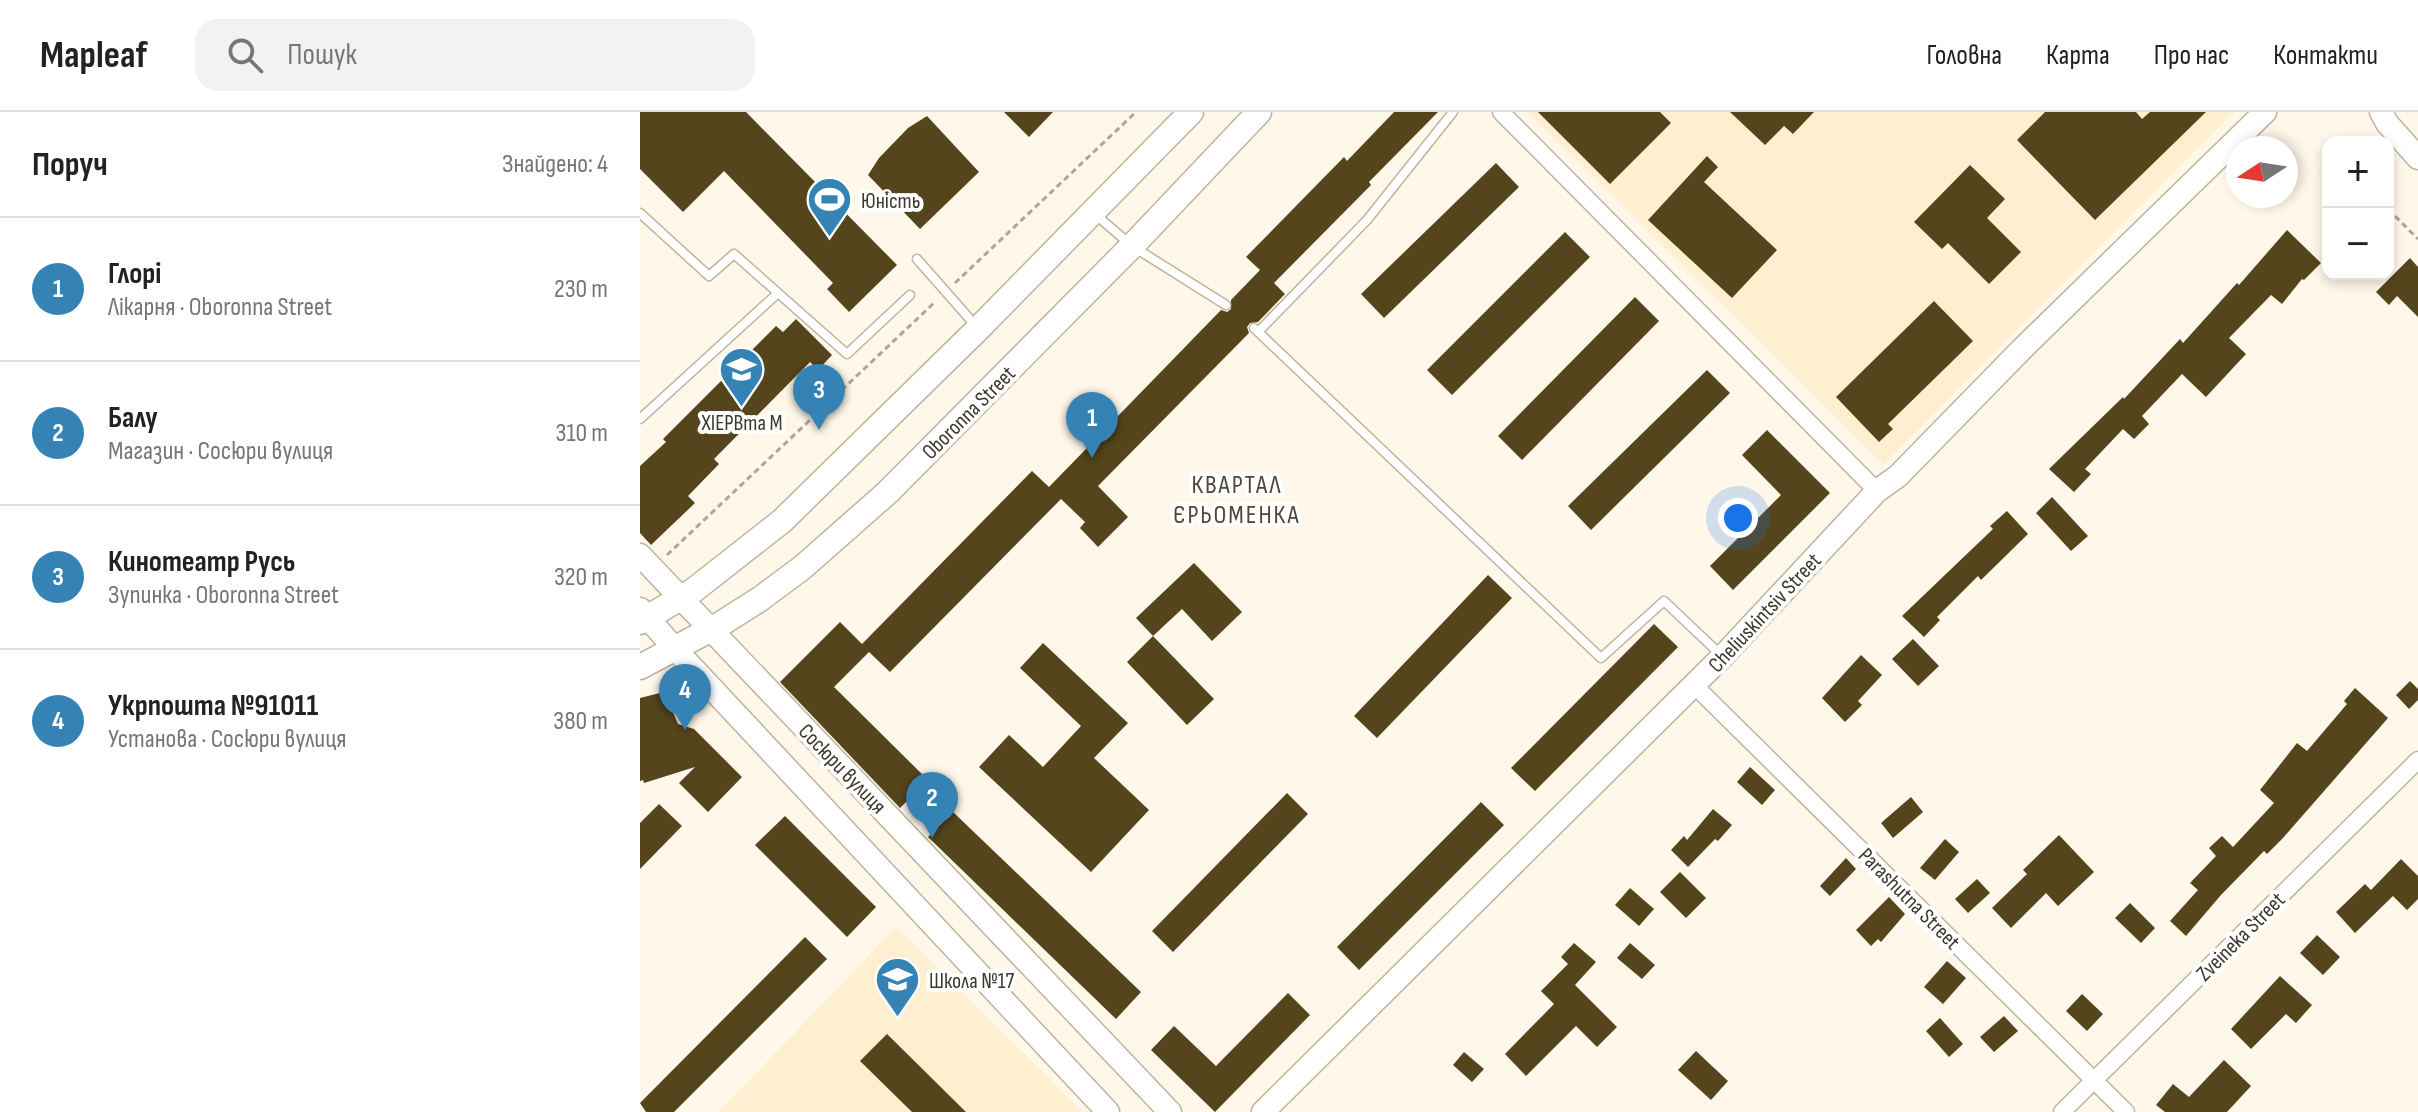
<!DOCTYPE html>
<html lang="uk">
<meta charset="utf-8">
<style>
:root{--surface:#fff;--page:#f2f2f2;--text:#222;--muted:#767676;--line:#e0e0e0;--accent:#3583b5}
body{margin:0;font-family:"Sofia Sans Condensed",sans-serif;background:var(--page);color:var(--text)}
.controls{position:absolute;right:24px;top:24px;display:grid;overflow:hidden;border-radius:16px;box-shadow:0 4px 12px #0003}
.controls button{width:72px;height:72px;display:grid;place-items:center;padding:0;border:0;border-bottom:2px solid var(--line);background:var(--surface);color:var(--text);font:40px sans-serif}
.compass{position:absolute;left:1586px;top:24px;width:72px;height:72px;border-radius:50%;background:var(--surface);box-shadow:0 4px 12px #0003;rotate:258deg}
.you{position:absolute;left:1098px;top:406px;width:28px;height:28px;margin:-20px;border:6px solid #fff;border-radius:50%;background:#1a73e8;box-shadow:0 0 0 12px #1a73e833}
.badge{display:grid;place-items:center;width:52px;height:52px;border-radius:50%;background:var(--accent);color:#fff;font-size:26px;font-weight:700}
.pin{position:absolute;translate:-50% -66px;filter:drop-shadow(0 2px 4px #0008)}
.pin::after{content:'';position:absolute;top:42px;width:28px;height:24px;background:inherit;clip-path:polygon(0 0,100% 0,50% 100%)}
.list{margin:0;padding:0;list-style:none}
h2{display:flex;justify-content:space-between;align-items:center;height:104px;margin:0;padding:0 32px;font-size:34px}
h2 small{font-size:26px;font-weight:400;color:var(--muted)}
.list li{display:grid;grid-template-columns:52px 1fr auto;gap:24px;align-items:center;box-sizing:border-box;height:144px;padding:0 32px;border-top:2px solid var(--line)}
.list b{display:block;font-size:30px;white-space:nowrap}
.list p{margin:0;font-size:26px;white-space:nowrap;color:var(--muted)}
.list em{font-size:26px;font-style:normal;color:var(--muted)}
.icon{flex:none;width:44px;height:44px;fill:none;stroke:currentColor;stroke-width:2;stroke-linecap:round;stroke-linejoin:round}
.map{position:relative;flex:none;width:1778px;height:1000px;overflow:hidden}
header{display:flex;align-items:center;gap:48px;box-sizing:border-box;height:112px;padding:0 40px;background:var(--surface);border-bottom:2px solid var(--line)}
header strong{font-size:38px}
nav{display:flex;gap:44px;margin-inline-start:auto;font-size:28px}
.search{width:560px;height:72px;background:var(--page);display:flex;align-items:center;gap:20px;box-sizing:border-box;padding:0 28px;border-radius:24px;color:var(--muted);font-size:30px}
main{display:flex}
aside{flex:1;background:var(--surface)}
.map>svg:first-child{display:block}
</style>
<header>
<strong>Mapleaf</strong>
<div class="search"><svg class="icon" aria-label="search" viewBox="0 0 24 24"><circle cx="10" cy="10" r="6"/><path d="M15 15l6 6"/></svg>Пошук</div>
<nav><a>Головна</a><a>Карта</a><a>Про нас</a><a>Контакти</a></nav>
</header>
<main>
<aside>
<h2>Поруч<small>Знайдено: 4</small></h2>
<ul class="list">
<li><span class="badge">1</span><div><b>Глорі</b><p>Лікарня · Oboronna Street</p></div><em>230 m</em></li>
<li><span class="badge">2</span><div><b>Балу</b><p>Магазин · Сосюри вулиця</p></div><em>310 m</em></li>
<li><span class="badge">3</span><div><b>Кинотеатр Русь</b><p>Зупинка · Oboronna Street</p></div><em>320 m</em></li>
<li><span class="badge">4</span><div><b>Укрпошта №91011</b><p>Установа · Сосюри вулиця</p></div><em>380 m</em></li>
</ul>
</aside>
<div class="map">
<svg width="1778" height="1000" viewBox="0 0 1778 1000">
<rect width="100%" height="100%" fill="#fff8ea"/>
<path fill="#fdefcf" d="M 888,0 L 1593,0 L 1243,353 Z
M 256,815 L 443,1000 L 79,1000 Z"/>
<path fill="#55451c" d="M 0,0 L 106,0 L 257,153 L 209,200 L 187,177 L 193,171 L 84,59 L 43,100 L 0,57 Z
M 364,0 L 413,0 L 389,25 Z
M 754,0 L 798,0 L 729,70 L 731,73 L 634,171 L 645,182 L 618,210 L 610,211 L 607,215 L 609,221 L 458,374 L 488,405 L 458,435 L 440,416 L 445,410 L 421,387 L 250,560 L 229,540 L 194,575 L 288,668 L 260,696 L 140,570 L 200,510 L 222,532 L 392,359 L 409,375 L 581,198 L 587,200 L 591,197 L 591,188 L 620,158 L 606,145 L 704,45 L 707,49 Z
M 898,0 L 1020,0 L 1031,11 L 970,72 Z
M 1090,0 L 1174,0 L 1153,22 L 1144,14 L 1125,33 Z
M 1405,0 L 1496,0 L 1502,7 L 1510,0 L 1566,0 L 1455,108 L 1377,28 Z
M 287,4 L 339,60 L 280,117 L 228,63 L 239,46 L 268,16 Z
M 1067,44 L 1078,55 L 1064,70 L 1137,138 L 1092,186 L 1008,108 Z
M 856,51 L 879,75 L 744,206 L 721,182 Z
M 1330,53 L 1365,87 L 1347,106 L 1381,140 L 1349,172 L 1308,131 L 1302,137 L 1274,110 Z
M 1647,118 L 1681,151 L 1664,168 L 1662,167 L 1642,192 L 1631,183 L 1589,226 L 1606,242 L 1566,285 L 1542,262 L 1502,304 L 1509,312 L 1494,327 L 1483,317 L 1445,357 L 1451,362 L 1434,380 L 1409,357 L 1483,285 L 1484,287 L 1540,227 L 1543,231 L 1597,171 L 1599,173 Z
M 925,120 L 950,145 L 812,283 L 787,258 Z
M 1770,146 L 1778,155 L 1778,205 L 1757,184 L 1749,193 L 1736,180 Z
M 995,185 L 1019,209 L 882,348 L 858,324 Z
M 1294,189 L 1333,229 L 1248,312 L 1253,317 L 1239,330 L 1196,285 Z
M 156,207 L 192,243 L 178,258 L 170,250 L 74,347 L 79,352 L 48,384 L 55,391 L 11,433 L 0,421 L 0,354 L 26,330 L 23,327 L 136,214 L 143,220 Z
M 1067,258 L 1090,281 L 951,418 L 928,394 Z
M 1127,318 L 1190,381 L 1093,478 L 1070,454 L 1141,383 L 1102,343 Z
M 1412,385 L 1448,424 L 1431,439 L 1396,401 Z
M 1367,399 L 1388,422 L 1341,468 L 1338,464 L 1297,505 L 1300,508 L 1284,525 L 1262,504 L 1353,417 L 1350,414 Z
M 554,451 L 602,500 L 572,529 L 542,497 L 513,524 L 496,506 Z
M 848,463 L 872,486 L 737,626 L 714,604 Z
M 1014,512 L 1038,535 L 895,679 L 871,656 Z
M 513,524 L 574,587 L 547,613 L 487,550 Z
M 1273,527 L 1299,554 L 1278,574 L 1252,547 Z
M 403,531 L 488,611 L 454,646 L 509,698 L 451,760 L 339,655 L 369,623 L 403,655 L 441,614 L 380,556 Z
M 1221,543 L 1242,563 L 1218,589 L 1222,593 L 1205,610 L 1182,586 Z
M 1770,569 L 1778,577 L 1778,588 L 1769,597 L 1756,583 Z
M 1715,576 L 1748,606 L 1643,726 L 1627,742 L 1624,739 L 1581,783 L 1546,824 L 1530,809 L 1558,778 L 1550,771 L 1576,744 L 1569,736 L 1582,724 L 1593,735 L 1634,691 L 1620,678 L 1657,631 L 1667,639 L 1707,592 L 1704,589 Z
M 24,580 L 38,612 L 54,617 L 102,665 L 68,700 L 39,671 L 55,655 L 4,671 L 3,668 L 0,669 L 0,586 Z
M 1110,655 L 1135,678 L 1122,693 L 1097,670 Z
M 647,681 L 668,702 L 533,840 L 512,819 Z
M 1271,685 L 1283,700 L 1253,726 L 1241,711 Z
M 841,690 L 864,713 L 719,858 L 697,835 Z
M 19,692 L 42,714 L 0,757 L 0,711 Z
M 1073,697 L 1092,713 L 1078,729 L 1075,727 L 1048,755 L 1031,738 L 1044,724 L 1047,728 Z
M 313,700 L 501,880 L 476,907 L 288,725 Z
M 145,704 L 236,795 L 207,825 L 115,733 Z
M 1419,723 L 1454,760 L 1418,794 L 1406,781 L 1371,816 L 1352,796 L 1387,762 L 1383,758 Z
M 1305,727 L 1319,740 L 1295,768 L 1280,756 Z
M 1206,746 L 1216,757 L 1190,784 L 1180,774 Z
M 1761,747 L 1778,764 L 1778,787 L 1767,798 L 1753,784 L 1715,821 L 1696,800 L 1725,772 L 1731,778 Z
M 1040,760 L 1066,786 L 1046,806 L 1020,780 Z
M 1337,767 L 1350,781 L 1328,801 L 1315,787 Z
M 990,776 L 1014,797 L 999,814 L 975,793 Z
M 1249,785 L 1265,802 L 1241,830 L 1238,827 L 1231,834 L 1216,818 Z
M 1490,791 L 1515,816 L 1501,831 L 1475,806 Z
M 1677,823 L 1700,845 L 1683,863 L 1660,841 Z
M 165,825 L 187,847 L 34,1000 L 6,1000 L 0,991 Z
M 934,831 L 956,850 L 935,873 L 977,915 L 957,935 L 936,914 L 886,964 L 865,942 L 914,892 L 901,879 L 928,852 L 921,845 Z
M 990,831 L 1015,853 L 1002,867 L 977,846 Z
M 1307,849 L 1326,866 L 1303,892 L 1284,875 Z
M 1640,864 L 1672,893 L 1656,911 L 1646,902 L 1611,937 L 1591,917 Z
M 648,881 L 670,903 L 575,1000 L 511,938 L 534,914 L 576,954 Z
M 1442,882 L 1463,902 L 1447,919 L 1426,899 Z
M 1364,904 L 1378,919 L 1354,940 L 1340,925 Z
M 1300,906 L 1323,932 L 1309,945 L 1286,919 Z
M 247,922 L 326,1000 L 272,1000 L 220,949 Z
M 1056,939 L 1088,969 L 1071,988 L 1038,958 Z
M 824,940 L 844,957 L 832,970 L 813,953 Z
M 1584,948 L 1611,974 L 1587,1000 L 1525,1000 L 1516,993 L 1533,972 L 1549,985 Z"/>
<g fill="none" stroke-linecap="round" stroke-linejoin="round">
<defs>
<path id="lane" d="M 0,101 L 69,164 L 94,142 L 207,242 L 270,183
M 456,103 L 492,134 L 586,193
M 277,147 L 335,213
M 614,216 L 961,546 L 1024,489 L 1082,544
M 619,219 L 727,108 L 813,0
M 0,307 L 138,181"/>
<path id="street" d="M 861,0 L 1237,379
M 1054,573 L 1486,1000
M 1422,1000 L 1778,648"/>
<path id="secondary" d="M 1741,0 L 1747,11 L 1778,46
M 0,443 L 530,1000
M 0,497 L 35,537 L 468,1000
M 623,1000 L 1083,544 L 1237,379 L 1258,364 L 1382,237 L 1625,0"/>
<path id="primary" d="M 0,510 L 54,478 L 142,409 L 338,217 L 551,0
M 0,555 L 79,513 L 120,487 L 163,455 L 248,380 L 492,134 L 619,0"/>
</defs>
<use href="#lane" stroke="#beb49d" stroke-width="11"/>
<use href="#street" stroke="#beb49d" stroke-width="19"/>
<use href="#secondary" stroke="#beb49d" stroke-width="25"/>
<use href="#primary" stroke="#beb49d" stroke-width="27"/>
<path stroke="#ada79b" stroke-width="3" stroke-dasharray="6 4" stroke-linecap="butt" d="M 1685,35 L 1688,38
M 1748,97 L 1778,127
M 315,171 L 496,0
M 27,443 L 295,190"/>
<use href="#lane" stroke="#fff" stroke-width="8"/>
<use href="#street" stroke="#fff" stroke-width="16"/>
<use href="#secondary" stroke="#fff" stroke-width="22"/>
<use href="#primary" stroke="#fff" stroke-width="24"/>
</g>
<defs>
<symbol id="stadium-pin" viewBox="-11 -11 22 30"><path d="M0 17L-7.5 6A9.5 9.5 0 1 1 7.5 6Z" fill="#3583b5" stroke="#fff"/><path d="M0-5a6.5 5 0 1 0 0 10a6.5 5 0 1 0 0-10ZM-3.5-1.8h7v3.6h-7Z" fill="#fff"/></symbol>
<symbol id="school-pin" viewBox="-11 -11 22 30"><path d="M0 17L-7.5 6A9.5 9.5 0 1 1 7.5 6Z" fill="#3583b5" stroke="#fff"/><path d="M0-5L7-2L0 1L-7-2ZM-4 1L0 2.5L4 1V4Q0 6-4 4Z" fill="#fff"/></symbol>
</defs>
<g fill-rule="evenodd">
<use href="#stadium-pin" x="164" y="62" width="51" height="69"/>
<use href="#school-pin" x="76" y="232" width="51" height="69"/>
<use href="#school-pin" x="232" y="842" width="51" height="69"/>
</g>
<g text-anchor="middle" stroke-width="8" stroke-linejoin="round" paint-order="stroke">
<g font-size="22" fill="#3c382e" stroke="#fff" text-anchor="start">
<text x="221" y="96">Юність</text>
<text x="102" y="318" text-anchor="middle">ХІЕРВта М</text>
<text x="289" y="876">Школа №17</text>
</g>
<g font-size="22" fill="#3c382e" stroke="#fff">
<text transform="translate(328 300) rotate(-45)" y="8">Oboronna Street</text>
<text transform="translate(1124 500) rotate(-47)" y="8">Cheliuskintsiv Street</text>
<text transform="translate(203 656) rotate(46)" y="8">Сосюри вулиця</text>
<text transform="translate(1270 786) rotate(45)" y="8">Parashutna Street</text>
<text transform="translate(1600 824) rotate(-45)" y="8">Zveineka Street</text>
</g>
<g font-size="26" letter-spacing="2" fill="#4f4733" stroke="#fff">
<text x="597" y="381">КВАРТАЛ<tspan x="597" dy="30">ЄРЬОМЕНКА</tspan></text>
</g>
</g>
</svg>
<div class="controls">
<button>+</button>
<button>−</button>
</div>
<svg class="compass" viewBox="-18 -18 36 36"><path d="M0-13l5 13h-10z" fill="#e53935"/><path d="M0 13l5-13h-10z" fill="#767676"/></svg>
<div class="you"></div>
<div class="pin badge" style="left:452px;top:346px">1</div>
<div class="pin badge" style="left:292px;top:726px">2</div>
<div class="pin badge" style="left:179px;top:318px">3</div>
<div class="pin badge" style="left:45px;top:618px">4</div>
</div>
</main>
